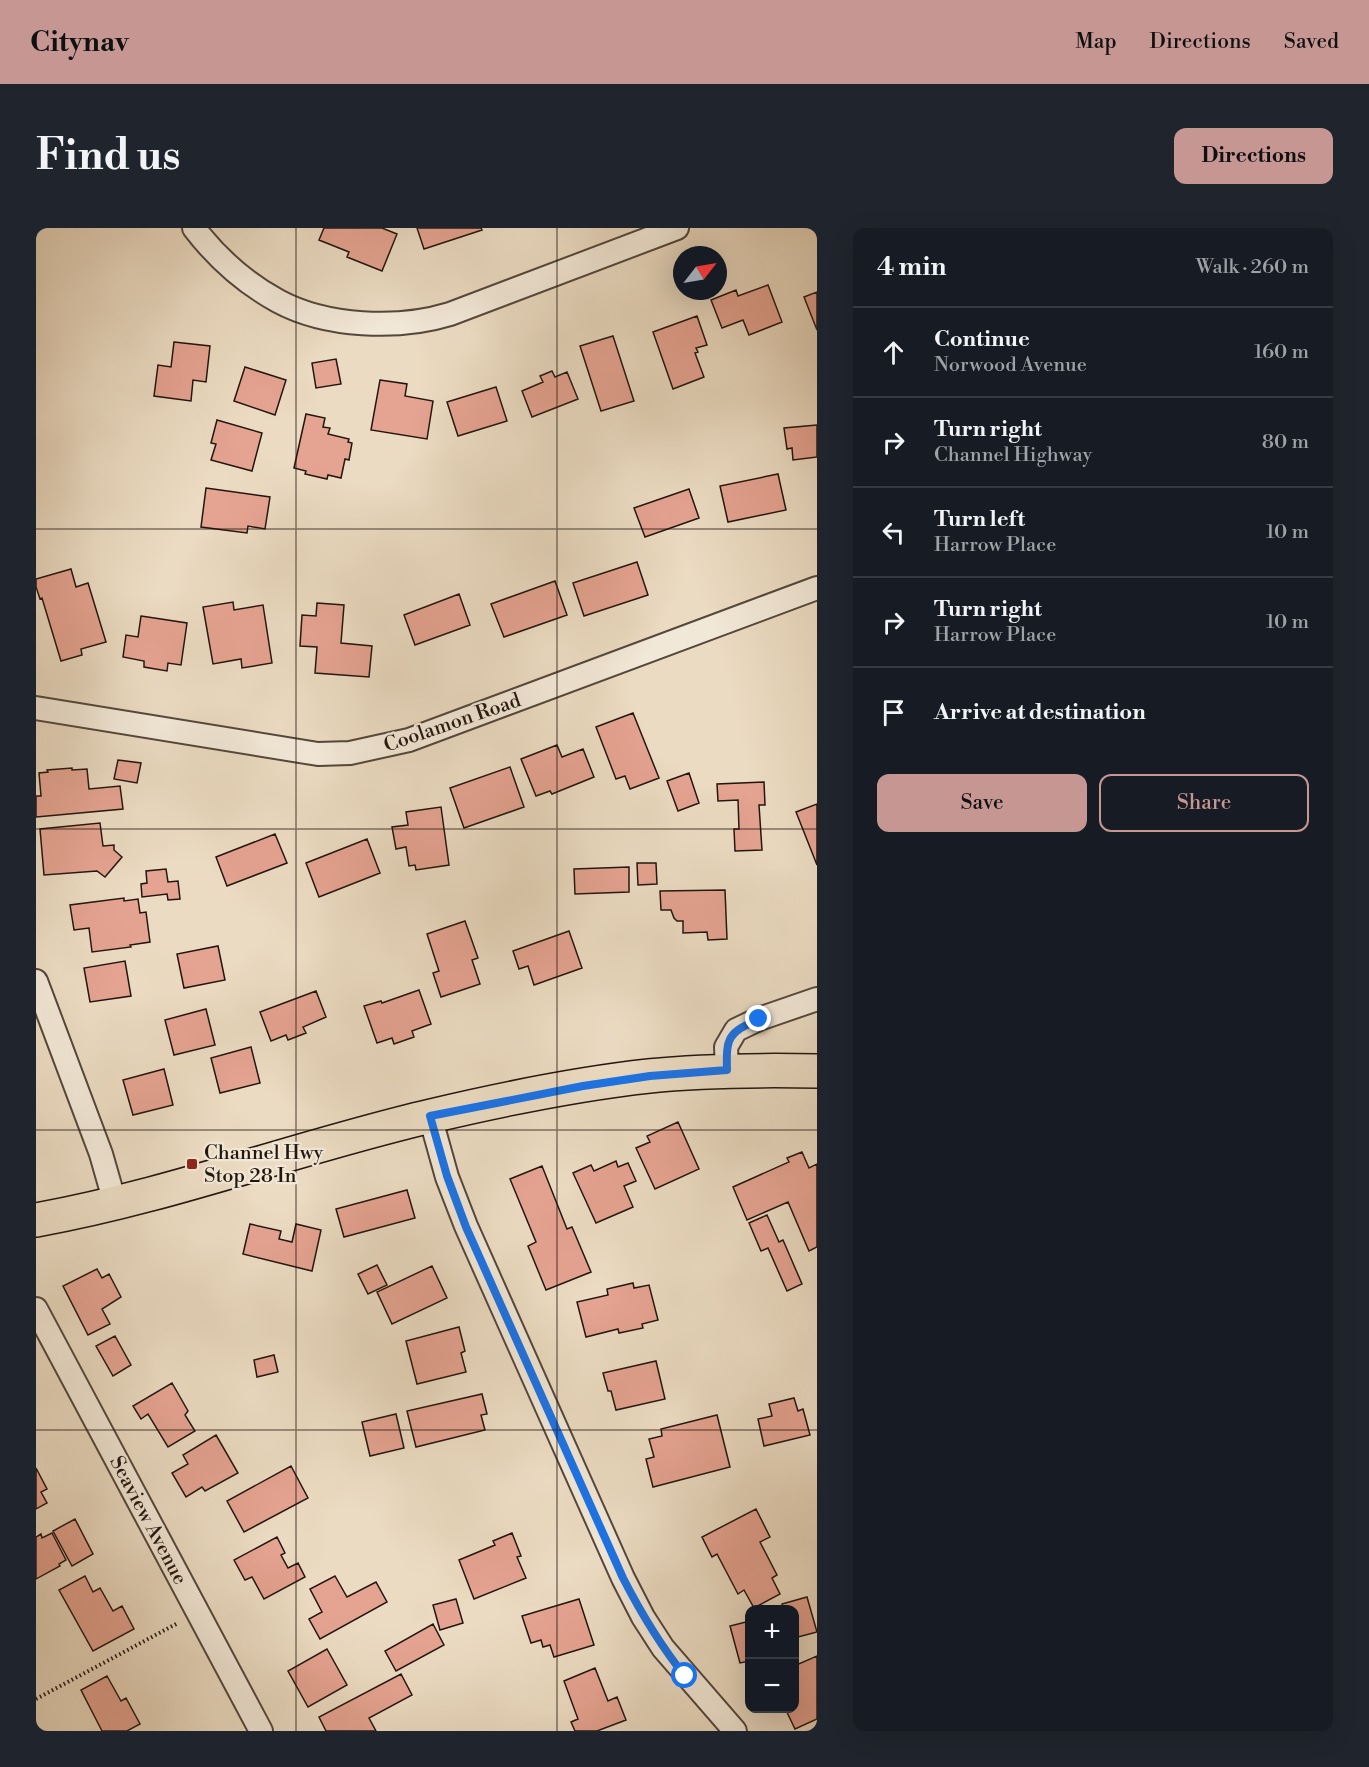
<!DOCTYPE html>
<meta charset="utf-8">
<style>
:root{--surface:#171b24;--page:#20242c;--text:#f1f3f6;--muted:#9ea1a6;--line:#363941;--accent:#c59692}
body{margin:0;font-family:"Libre Bodoni",serif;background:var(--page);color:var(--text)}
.controls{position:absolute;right:18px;bottom:18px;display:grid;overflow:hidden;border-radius:12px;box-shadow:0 6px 24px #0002}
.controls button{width:54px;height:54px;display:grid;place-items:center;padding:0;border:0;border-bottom:2px solid var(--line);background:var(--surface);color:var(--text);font:30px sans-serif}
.compass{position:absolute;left:637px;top:18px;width:54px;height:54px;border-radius:50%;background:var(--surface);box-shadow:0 6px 24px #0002;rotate:59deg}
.stop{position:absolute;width:18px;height:18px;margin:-14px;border:4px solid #1a73e8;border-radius:50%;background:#fff}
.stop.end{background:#1a73e8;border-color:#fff;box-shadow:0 2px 6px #0008}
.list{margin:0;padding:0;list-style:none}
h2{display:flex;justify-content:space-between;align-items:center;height:78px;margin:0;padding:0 24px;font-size:26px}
h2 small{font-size:20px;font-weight:400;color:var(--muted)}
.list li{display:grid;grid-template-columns:39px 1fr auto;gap:18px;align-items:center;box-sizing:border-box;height:90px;padding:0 24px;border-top:2px solid var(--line)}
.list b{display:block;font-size:22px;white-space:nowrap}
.list p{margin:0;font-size:20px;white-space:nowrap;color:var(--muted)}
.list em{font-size:20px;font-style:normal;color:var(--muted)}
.actions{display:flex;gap:12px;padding:18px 24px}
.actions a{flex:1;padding:14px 0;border:2px solid var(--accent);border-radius:12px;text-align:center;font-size:21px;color:var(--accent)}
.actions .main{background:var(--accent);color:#111}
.icon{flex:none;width:33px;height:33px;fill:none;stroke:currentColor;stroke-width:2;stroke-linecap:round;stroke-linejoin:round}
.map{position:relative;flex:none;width:781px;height:1503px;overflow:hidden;border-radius:12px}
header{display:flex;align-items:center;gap:36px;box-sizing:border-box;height:84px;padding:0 30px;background:var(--accent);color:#111}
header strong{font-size:28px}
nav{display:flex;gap:33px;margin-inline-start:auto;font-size:21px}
.intro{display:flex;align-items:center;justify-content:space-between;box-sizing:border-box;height:144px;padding:0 36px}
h1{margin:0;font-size:42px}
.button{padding:15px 27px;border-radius:12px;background:var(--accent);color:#111;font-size:21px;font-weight:700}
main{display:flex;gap:36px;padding:0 36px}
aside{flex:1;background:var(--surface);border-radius:12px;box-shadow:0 6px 24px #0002}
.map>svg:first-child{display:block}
</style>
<header>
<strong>Citynav</strong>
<nav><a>Map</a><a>Directions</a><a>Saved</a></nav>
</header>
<div class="intro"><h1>Find us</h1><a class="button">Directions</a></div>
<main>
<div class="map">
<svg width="781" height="1503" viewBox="0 0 781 1503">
<rect width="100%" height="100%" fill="#ebdbc2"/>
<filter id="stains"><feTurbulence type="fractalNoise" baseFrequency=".00333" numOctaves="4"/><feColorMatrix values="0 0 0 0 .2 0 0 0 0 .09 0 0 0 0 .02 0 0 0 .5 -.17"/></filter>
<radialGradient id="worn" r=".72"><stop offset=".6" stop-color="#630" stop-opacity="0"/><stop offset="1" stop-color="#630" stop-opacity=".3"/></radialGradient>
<path fill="#e5a391" stroke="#22160f" stroke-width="1.5" d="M 288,0 L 346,0 L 361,6 L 346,43 L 311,29 L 313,24 L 283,12 Z
M 381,0 L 445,0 L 446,2 L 388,21 Z
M 732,57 L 746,94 L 713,107 L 707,92 L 686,100 L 675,72 L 700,62 L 702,68 Z
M 781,64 L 781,102 L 768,69 Z
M 661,88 L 671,117 L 660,120 L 662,124 L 659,125 L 668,149 L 637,161 L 617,104 Z
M 577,108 L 598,173 L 565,183 L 544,118 Z
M 138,114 L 174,118 L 170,154 L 157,152 L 155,173 L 118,168 L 122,137 L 135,139 Z
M 300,131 L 305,156 L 280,160 L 276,135 Z
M 209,139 L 250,152 L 239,187 L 198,173 Z
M 516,143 L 519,149 L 531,144 L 542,171 L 496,189 L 486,163 L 507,154 L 504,148 Z
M 344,152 L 371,156 L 369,168 L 397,173 L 391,211 L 335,202 Z
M 460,159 L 471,193 L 422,208 L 411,174 Z
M 270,186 L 289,190 L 287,199 L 294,200 L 292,206 L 313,211 L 312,214 L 316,215 L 313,232 L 309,231 L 305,250 L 292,247 L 291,251 L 269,246 L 270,243 L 258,240 Z
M 181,192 L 226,205 L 216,243 L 175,232 L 180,216 L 175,215 Z
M 781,197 L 781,229 L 757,232 L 756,220 L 751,221 L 748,200 Z
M 742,246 L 750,282 L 692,294 L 684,258 Z
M 170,260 L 234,269 L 229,301 L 212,298 L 211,305 L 165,299 Z
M 653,261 L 663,290 L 609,309 L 598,280 Z
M 601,334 L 612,367 L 548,388 L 537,355 Z
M 35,341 L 40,359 L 52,355 L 70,414 L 45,421 L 46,427 L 25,433 L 6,370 L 4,371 L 0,359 L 0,351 Z
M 519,353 L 531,387 L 468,409 L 455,376 Z
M 423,366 L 434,397 L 379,417 L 368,387 Z
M 197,374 L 198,382 L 227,377 L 236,435 L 206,440 L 205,431 L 177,436 L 167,379 Z
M 281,375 L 308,377 L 305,415 L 336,418 L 333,449 L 279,445 L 281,419 L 264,418 L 266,387 L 280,388 Z
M 105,388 L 151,395 L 145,437 L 132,435 L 131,443 L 108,439 L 108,433 L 87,429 L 90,407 L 102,409 Z
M 597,485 L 623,550 L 594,561 L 589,548 L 580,551 L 560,499 Z
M 521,517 L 526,529 L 547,521 L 558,549 L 516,566 L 514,563 L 500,568 L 485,531 Z
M 82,532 L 105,535 L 101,555 L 78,551 Z
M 474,539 L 488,579 L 428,600 L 414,560 Z
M 36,540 L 36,542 L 51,541 L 53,561 L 84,558 L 87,581 L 0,589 L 0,568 L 5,568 L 3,545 L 12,544 L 11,542 Z
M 653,545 L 663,575 L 642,583 L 631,553 Z
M 728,554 L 729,577 L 723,577 L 726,622 L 699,623 L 698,601 L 703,601 L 702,572 L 682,573 L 681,556 Z
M 781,576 L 781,637 L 760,584 Z
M 405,579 L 413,637 L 380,642 L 379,637 L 373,638 L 370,619 L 360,621 L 356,599 L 372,597 L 370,584 Z
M 64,595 L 67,618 L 78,617 L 78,622 L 86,629 L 69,649 L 61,643 L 8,647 L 4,601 Z
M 239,606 L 251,635 L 191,658 L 180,629 Z
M 331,611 L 344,645 L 283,669 L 270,635 Z
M 601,635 L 620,635 L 621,656 L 602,657 Z
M 593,639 L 593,664 L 539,666 L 538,641 Z
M 130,641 L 132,654 L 142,653 L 144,671 L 132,672 L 131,666 L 106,669 L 105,656 L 111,655 L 110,643 Z
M 689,662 L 691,711 L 672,712 L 671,704 L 647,705 L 647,693 L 641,693 L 638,690 L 635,682 L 625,682 L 624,663 Z
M 88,670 L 88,673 L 102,671 L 104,685 L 110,684 L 114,714 L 94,717 L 95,719 L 56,724 L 53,700 L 38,702 L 34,677 Z
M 429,693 L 442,730 L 436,732 L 444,756 L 405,769 L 397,745 L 403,743 L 391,706 Z
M 533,703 L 546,740 L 498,757 L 492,738 L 483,741 L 477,723 Z
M 182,718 L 189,752 L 148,760 L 141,726 Z
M 89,733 L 95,768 L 54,774 L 48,740 Z
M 383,762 L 395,796 L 376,803 L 378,809 L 358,816 L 356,810 L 341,815 L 328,778 L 345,773 L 346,775 Z
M 280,763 L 290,789 L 267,799 L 270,805 L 252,812 L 250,807 L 235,813 L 224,784 Z
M 170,781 L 179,817 L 138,827 L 129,792 Z
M 215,819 L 224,855 L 184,865 L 175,830 Z
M 128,841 L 137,877 L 97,887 L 87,852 Z
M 642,894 L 663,941 L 619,961 L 600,920 L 614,914 L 611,908 Z
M 766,924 L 773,940 L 781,936 L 781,1019 L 773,1023 L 752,974 L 711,992 L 697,959 L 753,934 L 751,930 Z
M 580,933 L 582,939 L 592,935 L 600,953 L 588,958 L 597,979 L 560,995 L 537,945 L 555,937 L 558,943 Z
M 506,938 L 531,1001 L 536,999 L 555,1044 L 510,1062 L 492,1018 L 500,1014 L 474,951 Z
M 371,962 L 379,990 L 308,1009 L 300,981 Z
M 731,987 L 743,1014 L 747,1012 L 766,1056 L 751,1063 L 732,1020 L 725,1023 L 713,995 Z
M 214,996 L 245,1003 L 243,1011 L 256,1014 L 260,996 L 285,1002 L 276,1043 L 207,1026 Z
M 341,1037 L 351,1057 L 332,1066 L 322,1046 Z
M 396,1038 L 411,1070 L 356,1096 L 341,1064 Z
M 61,1041 L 66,1050 L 73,1046 L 85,1069 L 66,1081 L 74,1096 L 52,1107 L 27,1058 Z
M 597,1055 L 598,1060 L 613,1057 L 622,1092 L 606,1096 L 607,1100 L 583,1105 L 582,1101 L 550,1109 L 541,1074 L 572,1067 L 571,1061 Z
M 423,1099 L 429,1123 L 425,1125 L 430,1144 L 381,1156 L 370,1113 Z
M 79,1108 L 95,1137 L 77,1148 L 60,1118 Z
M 238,1127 L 242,1144 L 221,1149 L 218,1132 Z
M 620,1133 L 629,1171 L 580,1182 L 575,1163 L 572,1163 L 567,1145 Z
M 136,1155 L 152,1183 L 149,1187 L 159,1203 L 132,1219 L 112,1186 L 105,1191 L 97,1178 Z
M 446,1166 L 451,1186 L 445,1187 L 449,1202 L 380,1219 L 371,1183 Z
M 758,1170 L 762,1183 L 767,1181 L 774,1207 L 728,1218 L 722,1191 L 736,1188 L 733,1176 Z
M 360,1186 L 368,1220 L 334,1228 L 326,1194 Z
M 681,1187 L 694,1239 L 617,1259 L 610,1231 L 618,1229 L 613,1211 L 626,1208 L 625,1201 Z
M 180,1207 L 202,1245 L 169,1263 L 166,1259 L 150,1269 L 136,1245 L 152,1236 L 147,1227 Z
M 255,1238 L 272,1270 L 208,1304 L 191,1273 Z
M 0,1240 L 11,1261 L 5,1264 L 11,1275 L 0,1281 Z
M 720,1281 L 734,1309 L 724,1314 L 741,1347 L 736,1350 L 744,1366 L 718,1380 L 708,1362 L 702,1366 L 681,1326 L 676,1329 L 666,1309 Z
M 39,1291 L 57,1326 L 36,1338 L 17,1303 Z
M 16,1305 L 30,1332 L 23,1336 L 24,1338 L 0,1351 L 0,1309 L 5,1306 L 6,1310 Z
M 476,1305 L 485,1328 L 481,1329 L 490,1350 L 438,1371 L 423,1332 L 459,1317 L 457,1313 Z
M 241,1309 L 249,1325 L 245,1327 L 252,1340 L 262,1335 L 269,1349 L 228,1371 L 216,1349 L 209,1352 L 198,1332 Z
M 49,1348 L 57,1364 L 64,1360 L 77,1383 L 86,1378 L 98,1401 L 57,1423 L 23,1362 Z
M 299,1348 L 311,1369 L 340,1354 L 351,1374 L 284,1411 L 273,1391 L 286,1384 L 274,1361 Z
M 771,1369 L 781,1404 L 758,1410 L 758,1382 L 748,1382 L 746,1376 Z
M 420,1371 L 427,1395 L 404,1402 L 397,1377 Z
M 543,1371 L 558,1417 L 518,1429 L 514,1417 L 507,1419 L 505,1412 L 495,1415 L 486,1388 Z
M 714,1393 L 714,1433 L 704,1435 L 694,1398 Z
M 397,1396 L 408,1417 L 360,1443 L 349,1423 Z
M 291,1421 L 311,1457 L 272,1479 L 252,1443 Z
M 781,1428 L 781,1491 L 759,1501 L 749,1480 L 758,1480 L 758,1438 Z
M 559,1440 L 572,1473 L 581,1469 L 590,1492 L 561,1503 L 539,1503 L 535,1494 L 542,1491 L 528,1453 Z
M 365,1446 L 376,1467 L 333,1490 L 340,1503 L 290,1503 L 283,1489 Z
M 71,1448 L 85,1473 L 90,1470 L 104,1496 L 91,1503 L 66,1503 L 45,1462 Z"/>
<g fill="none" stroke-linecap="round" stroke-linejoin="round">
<defs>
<path id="minor" d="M 158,0 C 181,30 209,55 242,73 C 290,99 362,102 414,86 L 641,0
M 0,480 L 282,526 L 314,525 L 373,512 L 781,360
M 0,753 L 65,926 L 79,975
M 691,842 L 690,819 L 700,802 L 723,791 L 781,771
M 394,888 L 411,949 L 430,998 L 587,1350 L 607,1389 L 627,1420 L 699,1503
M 0,1081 L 225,1503"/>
<path id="primary" d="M 0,992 C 134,968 262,919 395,888 C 467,871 540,856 613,848 C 669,842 725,842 781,843"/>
</defs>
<use href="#minor" stroke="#54473c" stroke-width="26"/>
<use href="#primary" stroke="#22160f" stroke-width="36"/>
<path stroke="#22160f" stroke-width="4" stroke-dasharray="1.5 3" stroke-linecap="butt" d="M 0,1471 L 142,1395"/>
<use href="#minor" stroke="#f2e8d7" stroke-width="22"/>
<use href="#primary" stroke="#ebdbc2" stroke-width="33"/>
</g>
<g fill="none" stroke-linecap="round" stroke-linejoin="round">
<path stroke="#1a73e8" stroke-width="8" d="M 649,1448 C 624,1417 605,1385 587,1350 L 430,999 L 411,948 L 394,888 L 547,858 L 614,848 L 691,842 C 690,809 692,805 723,791"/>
</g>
<path fill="none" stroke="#22160f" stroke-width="1.5" stroke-opacity="0.55" d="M 260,0 L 260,1503M 521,0 L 521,1503M 0,301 L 781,301M 0,601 L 781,601M 0,902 L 781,902M 0,1202 L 781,1202"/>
<rect fill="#8f2418" stroke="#f2e8d7" stroke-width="2" x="150" y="930" width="12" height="12" rx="3"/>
<g text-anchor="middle" stroke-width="4.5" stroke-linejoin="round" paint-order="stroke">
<g font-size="20" fill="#22160f" stroke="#f2e8d7">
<text transform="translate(416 494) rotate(-19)" y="7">Coolamon Road</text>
<text transform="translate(113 1292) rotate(62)" y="7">Seaview Avenue</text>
</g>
<g font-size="20" fill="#22160f" stroke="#f2e8d7" text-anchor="start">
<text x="168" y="931">Channel Hwy<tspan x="168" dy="23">Stop 28 In</tspan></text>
</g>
</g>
<rect width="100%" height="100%" filter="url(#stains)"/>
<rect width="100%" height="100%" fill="url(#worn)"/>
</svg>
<div class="controls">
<button>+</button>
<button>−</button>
</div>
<svg class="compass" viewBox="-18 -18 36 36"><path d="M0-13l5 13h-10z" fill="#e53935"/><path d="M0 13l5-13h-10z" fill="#9ea1a6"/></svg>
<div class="stop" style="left:649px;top:1448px"></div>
<div class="stop end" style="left:723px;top:791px"></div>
</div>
<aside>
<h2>4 min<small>Walk · 260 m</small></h2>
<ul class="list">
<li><svg class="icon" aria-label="ahead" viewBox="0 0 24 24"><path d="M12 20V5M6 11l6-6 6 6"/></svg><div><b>Continue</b><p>Norwood Avenue</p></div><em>160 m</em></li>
<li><svg class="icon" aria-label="right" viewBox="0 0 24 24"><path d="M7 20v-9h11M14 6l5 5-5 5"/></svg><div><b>Turn right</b><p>Channel Highway</p></div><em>80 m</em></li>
<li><svg class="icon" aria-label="left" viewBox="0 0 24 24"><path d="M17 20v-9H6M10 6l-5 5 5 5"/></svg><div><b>Turn left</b><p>Harrow Place</p></div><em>10 m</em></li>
<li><svg class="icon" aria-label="right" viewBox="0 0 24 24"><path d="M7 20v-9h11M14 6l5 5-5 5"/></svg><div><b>Turn right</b><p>Harrow Place</p></div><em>10 m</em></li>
<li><svg class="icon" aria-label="arrive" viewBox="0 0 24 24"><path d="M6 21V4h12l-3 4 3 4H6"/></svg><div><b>Arrive at destination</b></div></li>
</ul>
<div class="actions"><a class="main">Save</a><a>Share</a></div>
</aside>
</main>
